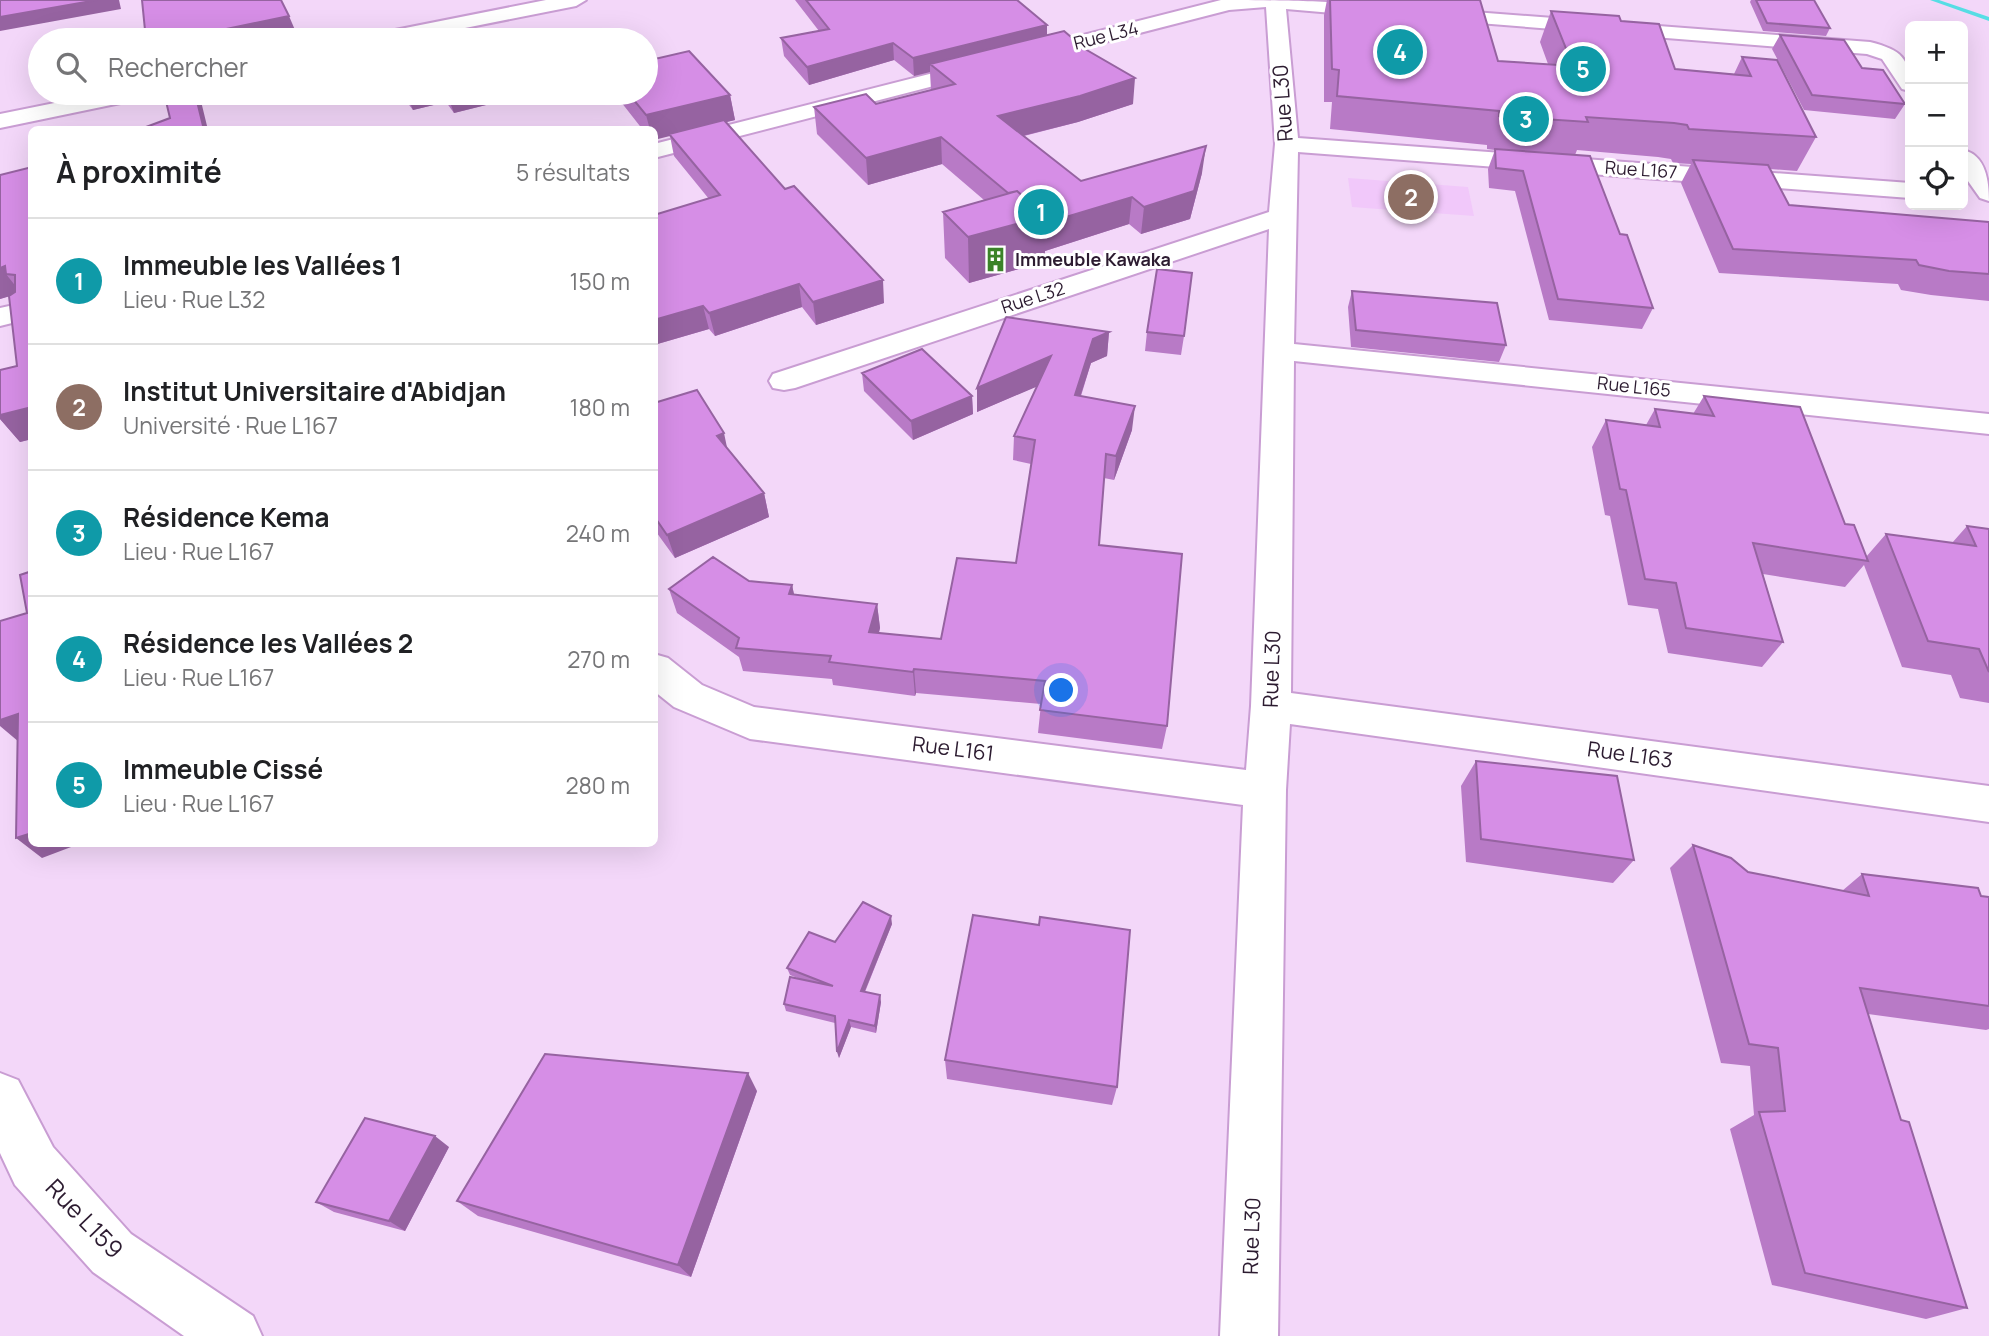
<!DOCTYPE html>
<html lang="fr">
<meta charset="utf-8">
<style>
:root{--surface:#fff;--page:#f6f6f6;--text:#202124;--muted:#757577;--line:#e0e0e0;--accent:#ea580c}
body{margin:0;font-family:Manrope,sans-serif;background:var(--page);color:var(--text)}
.controls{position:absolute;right:21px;top:21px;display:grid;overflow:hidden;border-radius:10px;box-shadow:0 7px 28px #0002}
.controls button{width:63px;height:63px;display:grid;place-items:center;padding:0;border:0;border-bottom:2px solid var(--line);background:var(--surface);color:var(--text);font:35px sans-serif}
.you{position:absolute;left:1062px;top:691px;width:24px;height:24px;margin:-18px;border:5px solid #fff;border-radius:50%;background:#1a73e8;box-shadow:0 0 0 10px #1a73e833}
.badge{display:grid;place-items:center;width:46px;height:46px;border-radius:50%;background:var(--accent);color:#fff;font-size:23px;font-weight:700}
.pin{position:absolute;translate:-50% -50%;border:4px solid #fff;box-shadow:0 2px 7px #0006}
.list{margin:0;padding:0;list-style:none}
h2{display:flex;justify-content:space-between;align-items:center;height:91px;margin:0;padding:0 28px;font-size:30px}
h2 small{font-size:23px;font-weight:400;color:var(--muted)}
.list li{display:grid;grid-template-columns:46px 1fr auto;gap:21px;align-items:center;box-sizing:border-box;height:126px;padding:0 28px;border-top:2px solid var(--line)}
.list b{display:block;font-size:26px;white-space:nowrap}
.list p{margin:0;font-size:23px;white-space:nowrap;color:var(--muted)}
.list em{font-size:23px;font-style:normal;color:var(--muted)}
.icon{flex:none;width:38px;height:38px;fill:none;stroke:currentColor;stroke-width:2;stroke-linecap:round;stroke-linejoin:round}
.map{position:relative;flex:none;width:1989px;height:1336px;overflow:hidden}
.search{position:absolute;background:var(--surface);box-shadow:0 7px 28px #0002;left:28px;top:28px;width:630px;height:77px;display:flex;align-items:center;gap:18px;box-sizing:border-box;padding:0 24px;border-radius:38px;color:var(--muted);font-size:26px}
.panel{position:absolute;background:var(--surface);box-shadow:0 7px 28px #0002;left:28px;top:126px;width:630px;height:721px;border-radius:10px}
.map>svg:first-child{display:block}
</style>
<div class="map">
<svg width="1989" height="1336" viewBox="0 0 1989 1336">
<rect width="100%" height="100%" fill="#f3d7f9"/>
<path fill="#f1c8fa" d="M 1348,178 L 1468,187 L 1474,216 L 1352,207 Z"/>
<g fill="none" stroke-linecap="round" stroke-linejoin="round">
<path fill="#57dee5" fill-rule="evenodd" d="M 1930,0 L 1939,0 L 1989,17 L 1989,21 Z"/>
<defs>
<path id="street" d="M 546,0 L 586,0 L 576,6 L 405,40 L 365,40 L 375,34 Z
M 1221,0 C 1246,0 1378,0 1389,11 L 1379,17 L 1286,9 L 1298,138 L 1910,183 L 1910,198 L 1298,152 L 1294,344 L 1989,414 L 1989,434 L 1294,361 L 1291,693 L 1989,786 L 1989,822 L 1290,724 L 1286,790 L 1278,1336 L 1220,1336 L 1243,805 L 750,739 L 674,707 L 654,691 L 654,654 L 668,658 L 702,685 L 754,707 L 1246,770 L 1251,706 L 1269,229 L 795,388 L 784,390 L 773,388 L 769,381 L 773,374 L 1269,212 L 1275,144 L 1266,7 L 1229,10 L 654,158 L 654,144 Z
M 1435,9 L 1870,42 C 1902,50 1910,58 1910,91 L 1902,89 L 1882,59 L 1867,54 L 1428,19 L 1425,15 L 1428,11 Z
M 104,93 L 146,93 L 135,100 L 0,128 L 0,114 Z
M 1963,150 C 1986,155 1989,181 1989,201 L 1980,198 L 1963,174 Z
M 32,301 L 32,318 L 0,326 L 0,308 Z
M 0,1073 L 18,1080 L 53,1147 L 131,1234 L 253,1316 L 262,1336 L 184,1336 L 93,1272 L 15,1185 L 0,1153 Z"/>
</defs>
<use href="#street" stroke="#c99dd3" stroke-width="4"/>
<use href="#street" fill="#fff" fill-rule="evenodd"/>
</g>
<path fill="#b87ac6" d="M 795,0 L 1017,0 L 1047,25 L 1047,35 L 1133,104 L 1078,122 L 1024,136 L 1081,181 L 1202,173 L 1190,219 L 1141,234 L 1129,224 L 1045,251 L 1044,262 L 969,283 L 945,258 L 943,212 L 984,200 L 942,164 L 868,185 L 817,134 L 814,107 L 876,104 L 931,90 L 930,72 L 914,76 L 894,60 L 809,85 L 784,56 L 781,38 L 819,31 Z
M 1327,0 L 1480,0 L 1498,61 L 1548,64 L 1540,42 L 1551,11 L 1621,21 L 1675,69 L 1734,74 L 1742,57 L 1816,137 L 1797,171 L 1770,169 L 1789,205 L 1989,222 L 1989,301 L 1931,295 L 1901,290 L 1898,284 L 1719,273 L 1681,183 L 1691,164 L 1673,163 L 1671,159 L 1658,157 L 1577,150 L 1575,155 L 1620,234 L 1653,308 L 1642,329 L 1549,320 L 1515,191 L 1489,188 L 1488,169 L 1495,150 L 1487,149 L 1487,145 L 1330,129 L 1332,102 L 1324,102 L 1324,15 Z
M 1751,0 L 1756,0 L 1830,28 L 1826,36 L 1763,31 L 1750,2 Z
M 1780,35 L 1862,68 L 1905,104 L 1895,119 L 1804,110 L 1772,49 Z
M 400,93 L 512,93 L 514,98 L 454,113 L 446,102 L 413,110 Z
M 614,93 L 730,95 L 735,120 L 726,122 L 884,303 L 816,325 L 802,307 L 715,336 L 709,329 L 654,345 L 709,199 L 674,156 L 670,136 L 654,130 L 643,130 Z
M 32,167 L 32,439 L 20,442 L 0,419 L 0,370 L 17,366 L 9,296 L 0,299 L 0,175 Z
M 1352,291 L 1506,345 L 1499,362 L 1351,347 L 1348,307 Z
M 1109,332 L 1107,356 L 1091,363 L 1081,396 L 1132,430 L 1114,480 L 1104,478 L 1099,545 L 1167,726 L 1162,749 L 1038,733 L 1041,704 L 916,693 L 915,696 L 833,685 L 832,679 L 743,671 L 739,657 L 677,613 L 669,589 L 749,581 L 792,585 L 794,595 L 877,604 L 880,628 L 879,633 L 941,639 L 1016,563 L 1031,464 L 1013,460 L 1014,436 L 1037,386 L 977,412 L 977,388 Z
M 1147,332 L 1184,336 L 1181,355 L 1145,351 Z
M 862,373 L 972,396 L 973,414 L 913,440 L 864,391 Z
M 1704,396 L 1845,524 L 1866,557 L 1886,534 L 1952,543 L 1967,526 L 1989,529 L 1989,703 L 1960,698 L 1951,675 L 1902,667 L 1864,565 L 1845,587 L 1763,574 L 1783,642 L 1762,667 L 1668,653 L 1658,609 L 1628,605 L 1610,516 L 1605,515 L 1592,447 L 1606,420 L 1646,425 L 1655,409 L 1693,414 Z
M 654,403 L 727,448 L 764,493 L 769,517 L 675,558 L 654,529 Z
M 1476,761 L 1634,860 L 1613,883 L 1466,862 L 1461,786 Z
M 1693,845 L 1748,872 L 1842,891 L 1862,874 L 1989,897 L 1989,1029 L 1986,1030 L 1868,1014 L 1901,1120 L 1967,1308 L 1926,1319 L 1772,1285 L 1730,1129 L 1754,1115 L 1750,1066 L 1721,1063 L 1670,868 Z
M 892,924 L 865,992 L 881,1002 L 876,1033 L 851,1027 L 839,1058 L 835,1023 L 786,1011 L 784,1004 L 800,979 L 790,975 L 787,968 L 835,942 Z
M 945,1060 L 1117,1087 L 1112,1105 L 947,1079 Z
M 757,1091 L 691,1277 L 478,1216 L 457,1201 Z
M 449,1147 L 405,1231 L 334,1212 L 316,1202 Z"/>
<path fill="#9663a1" d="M 97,0 L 119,0 L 121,9 L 0,31 L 0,17 Z
M 289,16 L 295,30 L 244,40 L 203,40 L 202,34 Z
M 1047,25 L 1047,42 L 930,64 L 930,72 L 914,76 L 913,58 Z
M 893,43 L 894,60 L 809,85 L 807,67 Z
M 1135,78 L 1133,104 L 1078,122 L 998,142 L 998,116 Z
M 195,93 L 199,93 L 208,130 L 204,130 Z
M 415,93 L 443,93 L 446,102 L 413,110 L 407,95 Z
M 465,93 L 512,93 L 514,98 L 454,113 L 448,97 Z
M 730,95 L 735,120 L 671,136 L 669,134 L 670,136 L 654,140 L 654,130 L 650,130 L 646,115 Z
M 941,137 L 942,164 L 868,185 L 866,158 Z
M 1206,146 L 1202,173 L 1190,219 L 1141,234 L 1144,207 Z
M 1132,197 L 1129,224 L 1045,251 L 1044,262 L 969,283 L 968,237 L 1046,216 Z
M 5,266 L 6,274 L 21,293 L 0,299 L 0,268 Z
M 883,280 L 884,303 L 816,325 L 813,302 Z
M 799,284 L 802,307 L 715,336 L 709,313 Z
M 703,306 L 709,329 L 654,345 L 654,320 Z
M 1109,332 L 1107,356 L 1091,363 L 1073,419 L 1075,395 L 1093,339 Z
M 1051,356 L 1050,381 L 977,412 L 977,388 Z
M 972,396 L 973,414 L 913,440 L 911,421 Z
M 1135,406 L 1132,430 L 1114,480 L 1116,456 Z
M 32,407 L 32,439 L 20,442 L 0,419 L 0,415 Z
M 724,433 L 729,457 L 717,436 Z
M 764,493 L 769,517 L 675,558 L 667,535 Z
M 792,585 L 797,608 L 789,594 Z
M 877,604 L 880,628 L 872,655 L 869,632 Z
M 914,669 L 916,693 L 915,696 L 913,672 Z
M 18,714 L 19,742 L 0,726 L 0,720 Z
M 32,833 L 32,844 L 79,844 L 42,858 L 16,838 Z
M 891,916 L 892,924 L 862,998 L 861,991 Z
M 880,995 L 881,1002 L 876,1033 L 875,1026 Z
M 849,1020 L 851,1027 L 839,1058 L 837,1052 Z
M 748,1073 L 757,1091 L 691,1277 L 678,1265 Z
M 435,1136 L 449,1147 L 405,1231 L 389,1221 Z"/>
<path fill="#d68ee6" stroke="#9663a1" stroke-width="2" d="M 0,0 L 97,0 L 0,17 Z
M 142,0 L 281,0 L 289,16 L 202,34 L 203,40 L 146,40 Z
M 806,0 L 1017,0 L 1047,25 L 913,58 L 893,43 L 807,67 L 781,38 L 829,29 Z
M 1330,0 L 1480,0 L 1498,61 L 1573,66 L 1551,11 L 1619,16 L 1621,21 L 1659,24 L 1675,69 L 1751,76 L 1742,57 L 1777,60 L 1816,137 L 1689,129 L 1687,125 L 1674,123 L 1586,117 L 1588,122 L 1499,116 L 1499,111 L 1337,96 L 1339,70 L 1332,69 Z
M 1756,0 L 1814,0 L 1830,28 L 1767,23 Z
M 466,31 L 474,40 L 426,40 Z
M 1064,31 L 1085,49 L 1135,78 L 1080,96 L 998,116 L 1081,181 L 1206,146 L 1194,191 L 1144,207 L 1132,197 L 1046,223 L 1046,216 L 1017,191 L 1008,193 L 941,137 L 866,158 L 814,107 L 866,94 L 876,104 L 955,84 L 930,64 Z
M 1780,35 L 1844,40 L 1862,68 L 1883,70 L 1905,104 L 1812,95 Z
M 689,51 L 730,95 L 646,115 L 628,93 L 646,93 L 646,61 Z
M 164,93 L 195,93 L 204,130 L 138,130 L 170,118 Z
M 445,93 L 465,93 L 448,97 Z
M 724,120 L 785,189 L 794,186 L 883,280 L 813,302 L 799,284 L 709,313 L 703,306 L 654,320 L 654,215 L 720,195 L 669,134 Z
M 1495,149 L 1590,156 L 1620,234 L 1627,235 L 1653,308 L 1558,299 L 1523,171 L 1496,168 Z
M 1693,160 L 1768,165 L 1789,205 L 1989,222 L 1989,274 L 1949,271 L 1919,265 L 1916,260 L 1733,249 Z
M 32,167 L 32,407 L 0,415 L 0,370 L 17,366 L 9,296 L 15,292 L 15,275 L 6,274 L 5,266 L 0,268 L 0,175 Z
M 1017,191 L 1046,216 L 968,237 L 943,212 Z
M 1157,269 L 1192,273 L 1184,336 L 1147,332 Z
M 1352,291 L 1497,303 L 1506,345 L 1356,330 Z
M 1006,317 L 1109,332 L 1093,339 L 1075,395 L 1135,406 L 1116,456 L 1106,454 L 1099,545 L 1182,554 L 1167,726 L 1040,710 L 1045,681 L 914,669 L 913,672 L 829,662 L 831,656 L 736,648 L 739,638 L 669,589 L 713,557 L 749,581 L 792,585 L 789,594 L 877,604 L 869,632 L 941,639 L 957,558 L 1016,563 L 1035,440 L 1014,436 L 1051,356 L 977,388 Z
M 922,349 L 972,396 L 911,421 L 862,373 Z
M 697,390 L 724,433 L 717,436 L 764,493 L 667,535 L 654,516 L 654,403 Z
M 1704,396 L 1800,407 L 1845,524 L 1854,525 L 1868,561 L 1753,543 L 1783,642 L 1686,628 L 1676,583 L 1645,579 L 1626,490 L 1620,489 L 1606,420 L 1660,427 L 1655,409 L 1714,416 Z
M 1967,526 L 1989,529 L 1989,672 L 1979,649 L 1928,641 L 1886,534 L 1976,546 Z
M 32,571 L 32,833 L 16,838 L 18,714 L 0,720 L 0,621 L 27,613 L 20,575 Z
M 1476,761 L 1617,776 L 1634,860 L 1481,839 Z
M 1693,845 L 1731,858 L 1748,872 L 1869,896 L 1862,874 L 1978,888 L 1981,896 L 1989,897 L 1989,1006 L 1860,988 L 1901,1120 L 1909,1122 L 1967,1308 L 1805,1273 L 1759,1112 L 1785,1111 L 1778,1048 L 1749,1044 Z
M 863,902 L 891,916 L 861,991 L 880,995 L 875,1026 L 849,1020 L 837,1052 L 835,1016 L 784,1004 L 790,977 L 833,986 L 787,968 L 809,932 L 835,942 Z
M 973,915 L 1039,925 L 1040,917 L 1130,930 L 1117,1087 L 945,1060 Z
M 545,1054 L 748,1073 L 678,1265 L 457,1201 Z
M 365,1118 L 435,1136 L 389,1221 L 316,1202 Z"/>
<defs>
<symbol id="building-bare" viewBox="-9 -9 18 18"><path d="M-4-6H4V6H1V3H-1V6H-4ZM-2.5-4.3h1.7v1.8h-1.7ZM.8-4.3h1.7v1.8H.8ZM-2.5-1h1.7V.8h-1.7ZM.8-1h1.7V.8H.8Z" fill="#3b8329" stroke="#fff" stroke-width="2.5" paint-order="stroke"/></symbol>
</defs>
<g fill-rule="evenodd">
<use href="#building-bare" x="978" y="242" width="35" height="35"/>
</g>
<g text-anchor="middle" stroke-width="6" stroke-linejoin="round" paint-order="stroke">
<g font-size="18" fill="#2c1b30" stroke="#fff">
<text transform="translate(1106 36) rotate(-14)" y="6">Rue L34</text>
<text transform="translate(1641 170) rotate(4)" y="6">Rue L167</text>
<text transform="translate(1033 298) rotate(-18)" y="6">Rue L32</text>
<text transform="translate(1634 387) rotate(6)" y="6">Rue L165</text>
</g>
<g font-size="18" font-weight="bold" fill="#2c1b30" stroke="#fff" text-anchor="start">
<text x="1015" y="266">Immeuble Kawaka</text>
</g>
<g font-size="21" fill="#2c1b30" stroke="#fff">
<text transform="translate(1283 103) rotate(-94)" y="7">Rue L30</text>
<text transform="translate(1272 669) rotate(-88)" y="7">Rue L30</text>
<text transform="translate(953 749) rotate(7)" y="7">Rue L161</text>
<text transform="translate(1630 755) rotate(8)" y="7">Rue L163</text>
<text transform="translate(1252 1236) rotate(-88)" y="7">Rue L30</text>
</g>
<g font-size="24" fill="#2c1b30" stroke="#fff">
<text transform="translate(84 1219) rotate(46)" y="8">Rue L159</text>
</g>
</g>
</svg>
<div class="controls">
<button>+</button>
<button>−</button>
<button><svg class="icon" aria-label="locate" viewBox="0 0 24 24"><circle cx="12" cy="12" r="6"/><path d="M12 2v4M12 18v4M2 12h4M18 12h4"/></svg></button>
</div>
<div class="you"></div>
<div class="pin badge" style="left:1041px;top:212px;background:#0f9aa8">1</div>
<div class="pin badge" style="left:1411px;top:197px;background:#8d6e63">2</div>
<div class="pin badge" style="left:1526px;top:119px;background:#0f9aa8">3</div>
<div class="pin badge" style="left:1400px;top:52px;background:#0f9aa8">4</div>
<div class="pin badge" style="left:1583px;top:69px;background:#0f9aa8">5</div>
<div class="search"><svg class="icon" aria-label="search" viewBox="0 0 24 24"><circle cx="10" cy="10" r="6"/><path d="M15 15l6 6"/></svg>Rechercher</div>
<section class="panel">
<h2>À proximité<small>5 résultats</small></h2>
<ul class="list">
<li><span class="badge" style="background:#0f9aa8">1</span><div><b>Immeuble les Vallées 1</b><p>Lieu · Rue L32</p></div><em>150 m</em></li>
<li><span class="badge" style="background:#8d6e63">2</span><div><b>Institut Universitaire d'Abidjan</b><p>Université · Rue L167</p></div><em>180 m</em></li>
<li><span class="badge" style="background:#0f9aa8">3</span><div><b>Résidence Kema</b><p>Lieu · Rue L167</p></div><em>240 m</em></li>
<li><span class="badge" style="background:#0f9aa8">4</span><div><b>Résidence les Vallées 2</b><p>Lieu · Rue L167</p></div><em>270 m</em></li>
<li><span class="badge" style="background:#0f9aa8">5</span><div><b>Immeuble Cissé</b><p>Lieu · Rue L167</p></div><em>280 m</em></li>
</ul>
</section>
</div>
